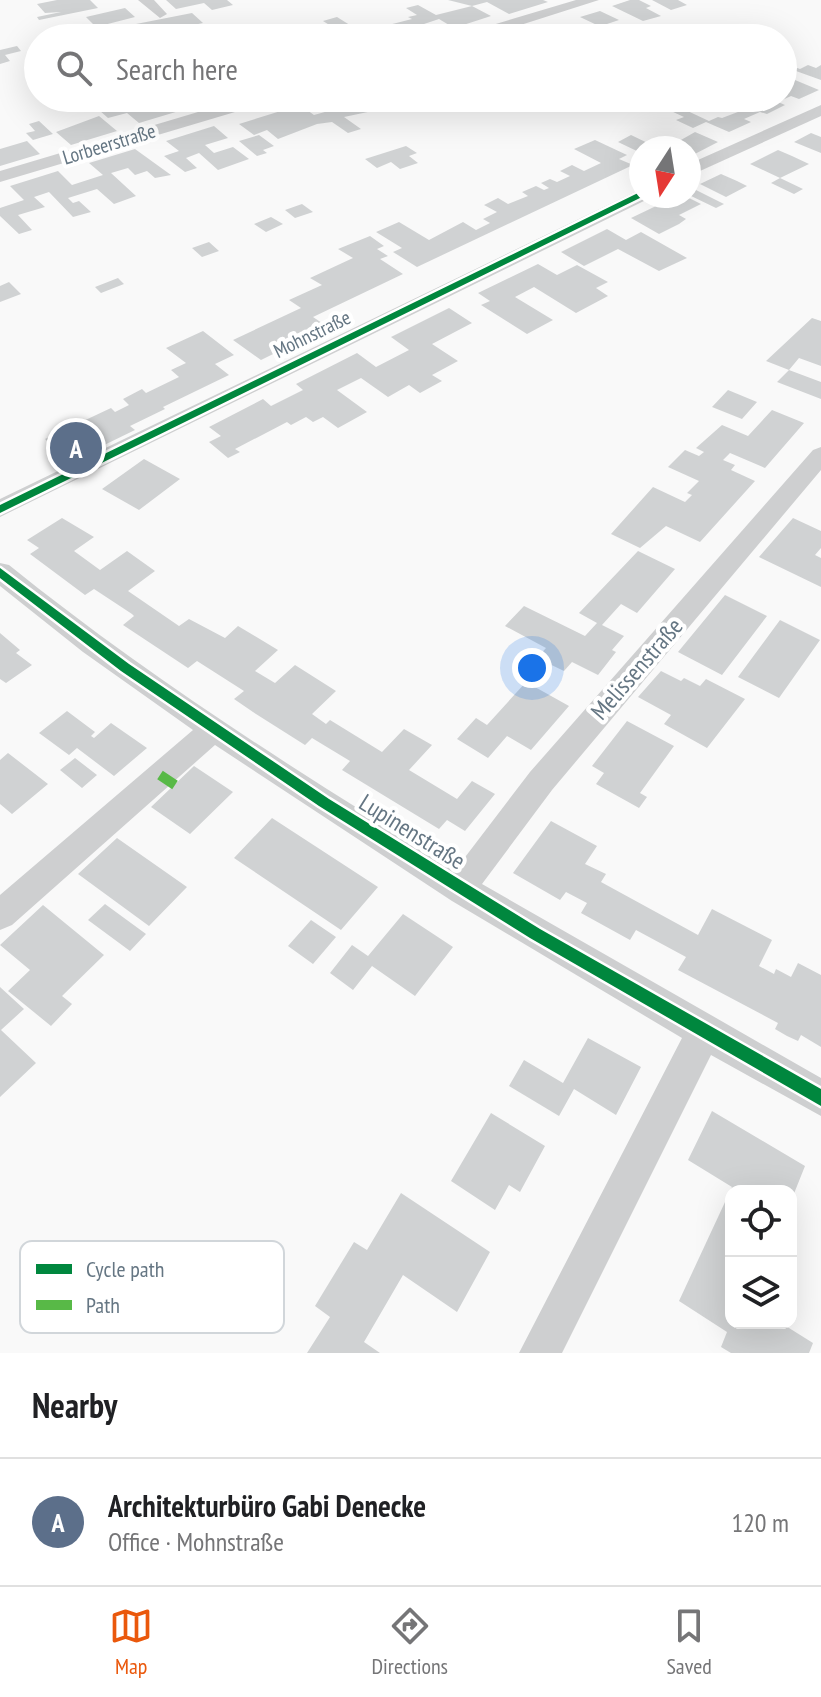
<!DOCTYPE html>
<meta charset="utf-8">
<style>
:root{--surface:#fff;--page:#f2f2f2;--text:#202124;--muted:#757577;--line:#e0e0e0;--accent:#ea580c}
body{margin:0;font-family:"PT Sans Narrow",sans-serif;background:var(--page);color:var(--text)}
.controls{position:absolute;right:24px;bottom:24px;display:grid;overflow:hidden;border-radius:16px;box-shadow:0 8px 32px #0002}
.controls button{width:72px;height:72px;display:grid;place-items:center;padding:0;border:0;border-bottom:2px solid var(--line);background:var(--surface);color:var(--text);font:40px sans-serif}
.compass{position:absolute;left:629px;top:136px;width:72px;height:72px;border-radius:50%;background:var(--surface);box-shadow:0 8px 32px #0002;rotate:192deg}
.you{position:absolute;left:532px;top:668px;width:28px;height:28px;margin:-20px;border:6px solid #fff;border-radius:50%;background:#1a73e8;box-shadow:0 0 0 12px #1a73e833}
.badge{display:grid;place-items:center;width:52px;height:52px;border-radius:50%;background:var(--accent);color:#fff;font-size:26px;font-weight:700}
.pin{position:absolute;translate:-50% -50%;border:4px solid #fff;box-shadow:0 2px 8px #0006}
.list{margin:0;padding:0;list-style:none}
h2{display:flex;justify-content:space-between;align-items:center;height:104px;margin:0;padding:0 32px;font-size:34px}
h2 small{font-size:26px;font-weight:400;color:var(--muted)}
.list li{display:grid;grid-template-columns:52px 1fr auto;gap:24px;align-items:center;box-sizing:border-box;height:128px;padding:0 32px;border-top:2px solid var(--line)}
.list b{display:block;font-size:30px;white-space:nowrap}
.list p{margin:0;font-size:26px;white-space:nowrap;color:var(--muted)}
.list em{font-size:26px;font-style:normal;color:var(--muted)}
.icon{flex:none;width:44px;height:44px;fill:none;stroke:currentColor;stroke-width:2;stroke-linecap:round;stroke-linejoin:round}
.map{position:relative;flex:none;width:821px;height:1353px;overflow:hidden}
.search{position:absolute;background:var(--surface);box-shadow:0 8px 32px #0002;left:24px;right:24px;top:24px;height:88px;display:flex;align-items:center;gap:20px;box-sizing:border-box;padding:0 28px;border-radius:44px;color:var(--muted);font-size:30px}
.sheet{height:232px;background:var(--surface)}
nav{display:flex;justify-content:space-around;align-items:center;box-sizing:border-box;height:112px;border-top:2px solid var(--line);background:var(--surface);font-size:22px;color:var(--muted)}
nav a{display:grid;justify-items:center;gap:4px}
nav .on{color:var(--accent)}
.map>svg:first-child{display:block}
</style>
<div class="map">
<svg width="821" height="1353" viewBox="0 0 821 1353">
<rect width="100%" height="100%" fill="#f9f9f9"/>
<path fill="#d0d2d3" d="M 57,0 L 90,0 L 98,8 L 39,20 L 37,17 L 61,12 L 45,13 L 37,4 Z
M 166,0 L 227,0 L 233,5 L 212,10 L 204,3 L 176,9 Z
M 448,0 L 543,0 L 548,2 L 509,14 L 487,2 L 472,6 Z
M 630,0 L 639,0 L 651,6 L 646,8 L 661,16 L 643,21 L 612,6 Z
M 652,0 L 678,0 L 687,5 L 671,10 Z
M 418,5 L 436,15 L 472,6 L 491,16 L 454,28 L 439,19 L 421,25 L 433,32 L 412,38 L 350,38 L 323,21 L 337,17 L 361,32 L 412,19 L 408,17 L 417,15 L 406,8 Z
M 125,8 L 135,17 L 96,27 L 86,17 Z
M 600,11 L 619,20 L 607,24 L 619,30 L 596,37 L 584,31 L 599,26 L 580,17 Z
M 192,13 L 203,23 L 175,29 L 179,33 L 161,37 L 157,33 L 146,35 L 136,24 Z
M 565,24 L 583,33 L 567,38 L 523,38 Z
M 107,28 L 115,37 L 74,38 L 72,35 Z
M 17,46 L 21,51 L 5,55 L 10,61 L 0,64 L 0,50 Z
M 789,65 L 800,69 L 808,65 L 816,68 L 821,65 L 821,80 L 796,71 L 783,75 L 783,67 Z
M 795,80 L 819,90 L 799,99 L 791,96 L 778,102 L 785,105 L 767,114 L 760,112 L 744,119 L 751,122 L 729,132 L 706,122 L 693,128 L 676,120 L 684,117 L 671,111 L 679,107 L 709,121 L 718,117 L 722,118 L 751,107 L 747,106 L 762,98 L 783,98 L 783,85 Z
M 157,98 L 176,98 L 189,108 L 139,123 L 127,113 L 108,118 L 99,110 L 117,105 L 122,109 L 148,101 L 152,104 L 161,102 Z
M 327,98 L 408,98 L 411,100 L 404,103 L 410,107 L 401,109 L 384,99 L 372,103 L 382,109 L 344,117 L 361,129 L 348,133 L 332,122 L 317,124 L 278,139 L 267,130 L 254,135 L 239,124 L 300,105 L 314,115 L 332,110 L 319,101 Z
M 99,116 L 117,131 L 71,145 L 56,132 Z
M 39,121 L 53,134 L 33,140 L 26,133 L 35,131 L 29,124 Z
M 214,126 L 228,138 L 205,145 L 214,153 L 233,147 L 249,159 L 218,170 L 199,153 L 186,158 L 197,168 L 185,172 L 164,156 L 179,151 L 166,141 Z
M 695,132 L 718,142 L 689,157 L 689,148 L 667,148 Z
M 811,133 L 821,137 L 821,153 L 794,142 Z
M 259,135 L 274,146 L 263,150 L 267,153 L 257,156 L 239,141 Z
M 631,135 L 658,148 L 641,148 L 641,153 L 618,142 Z
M 595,140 L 627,155 L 619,159 L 633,165 L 417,267 L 393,252 L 402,248 L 376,232 L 399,222 L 429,240 L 463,222 L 476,230 L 490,223 L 483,219 L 497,212 L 484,205 L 498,198 L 508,204 L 528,196 L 522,192 L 536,186 L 544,190 L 549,188 L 541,183 L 550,179 L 557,182 L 570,176 L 560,171 L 572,165 L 584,171 L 601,163 L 574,149 Z
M 27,141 L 40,154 L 0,166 L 0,149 Z
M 406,146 L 417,153 L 409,156 L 418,163 L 400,169 L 391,162 L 377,168 L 365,159 Z
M 135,149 L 171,175 L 155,178 L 147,171 L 135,175 L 128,168 L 111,173 L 136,196 L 114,204 L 97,189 L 68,198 L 73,203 L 79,201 L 91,212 L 73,217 L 49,192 L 34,197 L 45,207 L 18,215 L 32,230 L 19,234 L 0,216 L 0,208 L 24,200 L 10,186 L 58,171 L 72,185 L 103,175 L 89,163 Z
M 778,150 L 792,156 L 809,164 L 780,178 L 750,164 Z
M 721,174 L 737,181 L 747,186 L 726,197 L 700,184 Z
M 780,178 L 803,189 L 794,194 L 771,183 Z
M 696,190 L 724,204 L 716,208 L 689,195 Z
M 677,196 L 685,196 L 701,204 L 679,215 L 686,219 L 679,224 L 659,234 L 631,218 Z
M 302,204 L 313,212 L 295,218 L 285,210 Z
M 271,217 L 283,224 L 266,232 L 254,224 Z
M 607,229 L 626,240 L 641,232 L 687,258 L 659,271 L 618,249 L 584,266 L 561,252 Z
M 370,236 L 384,246 L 377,249 L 388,256 L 380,259 L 403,274 L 313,317 L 328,327 L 261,360 L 233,340 L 301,308 L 289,300 L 322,285 L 310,278 L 353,258 L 338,249 Z
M 209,242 L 219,251 L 202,257 L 192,248 Z
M 538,264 L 557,275 L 577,265 L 608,282 L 596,288 L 608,296 L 576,313 L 534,287 L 515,297 L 553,320 L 527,334 L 481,305 L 490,301 L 478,293 Z
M 118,278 L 124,284 L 101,293 L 95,287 Z
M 9,282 L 21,294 L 0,302 L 0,286 Z
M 449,308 L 472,323 L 432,344 L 458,361 L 432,375 L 442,381 L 420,393 L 409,385 L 388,397 L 361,378 L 337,390 L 367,412 L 338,428 L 323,417 L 313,422 L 306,417 L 291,425 L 287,422 L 235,449 L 240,452 L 228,458 L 209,442 L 221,436 L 209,427 L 263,399 L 271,406 L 303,390 L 296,384 L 357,353 L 376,367 L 409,350 L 391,337 Z
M 812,318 L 821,321 L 821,366 L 799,358 L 789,370 L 766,361 Z
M 203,331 L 234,355 L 215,364 L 229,375 L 163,407 L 165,409 L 130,426 L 135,430 L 96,449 L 91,445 L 66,458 L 45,439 L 111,408 L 115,412 L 129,405 L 123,399 L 142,389 L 146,393 L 179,377 L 171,370 L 186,363 L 166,348 Z
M 789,370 L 821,382 L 821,399 L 777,382 Z
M 728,390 L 757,402 L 742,419 L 712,407 Z
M 772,410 L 804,423 L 765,468 L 730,453 L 723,460 L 735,465 L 731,470 L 755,481 L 700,542 L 666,526 L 640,548 L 611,534 L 653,487 L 685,502 L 692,495 L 687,493 L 699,481 L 668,467 L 685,450 L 699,456 L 704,452 L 696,448 L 722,425 L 748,436 Z
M 144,459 L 180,479 L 139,510 L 102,489 Z
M 62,518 L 94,537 L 74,551 L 100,570 L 127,551 L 155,571 L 128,591 L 179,626 L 189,619 L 225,638 L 238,626 L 278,650 L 255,671 L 275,683 L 295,665 L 336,691 L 312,714 L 326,724 L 330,720 L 382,752 L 404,729 L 432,745 L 409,770 L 457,799 L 472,781 L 495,794 L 465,831 L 447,820 L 439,829 L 342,770 L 350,761 L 312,738 L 305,745 L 253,712 L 234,699 L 244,691 L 197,661 L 188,668 L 123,625 L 134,616 L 132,614 L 94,589 L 85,595 L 30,554 L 39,548 L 27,540 Z
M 793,518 L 821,531 L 821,548 L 815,555 L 821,558 L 821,587 L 759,557 Z
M 638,551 L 675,569 L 637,613 L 621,604 L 602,625 L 624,636 L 612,650 L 616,652 L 598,675 L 572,662 L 564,671 L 537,658 L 546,648 L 505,626 L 524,606 L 585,636 L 597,623 L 579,613 Z
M 725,595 L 767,616 L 722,675 L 678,652 Z
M 780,620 L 820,640 L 779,698 L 738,677 Z
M 0,633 L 20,650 L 16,653 L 32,665 L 6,683 L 0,679 Z
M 661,671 L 681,681 L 684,678 L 700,686 L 706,679 L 745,699 L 707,748 L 664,724 L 671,715 L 638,697 Z
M 526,682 L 569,706 L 531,750 L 507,736 L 488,758 L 457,739 L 476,718 L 487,725 Z
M 67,711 L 95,732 L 91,736 L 94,738 L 111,723 L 147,748 L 114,776 L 77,748 L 69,755 L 39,733 Z
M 627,721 L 674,746 L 640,793 L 647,797 L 639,808 L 596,784 L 604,773 L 592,766 Z
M 8,753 L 48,784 L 12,814 L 0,804 L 0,760 Z
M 75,758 L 97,775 L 82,788 L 60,770 Z
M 194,766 L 233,792 L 190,834 L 151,807 Z
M 272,818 L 378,887 L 341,930 L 234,858 Z
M 551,821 L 597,846 L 585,864 L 606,874 L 601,882 L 698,935 L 712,909 L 772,940 L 759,966 L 774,974 L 776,969 L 791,977 L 798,963 L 821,975 L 821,1047 L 801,1035 L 798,1041 L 787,1036 L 775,1029 L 778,1023 L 678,970 L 686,957 L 636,930 L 630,940 L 581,913 L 587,903 L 566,892 L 560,900 L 513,873 Z
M 117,838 L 187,887 L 149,926 L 78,874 Z
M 105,904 L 146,934 L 130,951 L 88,920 Z
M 43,905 L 104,955 L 62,996 L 72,1004 L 51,1026 L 8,991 L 30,970 L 0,945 Z
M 403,914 L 453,947 L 415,996 L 372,966 L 353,990 L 330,973 L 352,945 L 368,956 Z
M 311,920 L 336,937 L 313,964 L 288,946 Z
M 0,987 L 24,1009 L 1,1030 L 36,1063 L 0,1097 Z
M 588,1038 L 641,1067 L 616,1115 L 574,1089 L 559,1116 L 509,1086 L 524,1060 L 563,1083 Z
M 712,1111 L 805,1166 L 791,1201 L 791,1191 L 731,1191 L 731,1323 L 781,1323 L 813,1343 L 809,1353 L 731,1353 L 721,1347 L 727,1332 L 679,1301 L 732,1187 L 688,1160 Z
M 491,1113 L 545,1146 L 520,1192 L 509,1185 L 495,1210 L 451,1181 Z
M 401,1193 L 490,1252 L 457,1312 L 403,1275 L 364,1342 L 380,1353 L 307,1353 L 330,1317 L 315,1306 L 354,1242 L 367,1250 Z"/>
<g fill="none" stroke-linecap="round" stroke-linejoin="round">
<path fill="#cecfd0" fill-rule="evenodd" d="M 138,0 L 154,0 L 167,14 L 160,18 Z
M 576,0 L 599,0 L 480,38 L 456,38 L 459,35 Z
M 245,98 L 271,98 L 269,102 L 0,182 L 0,171 Z
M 821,105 L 821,116 L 689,176 L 689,164 Z
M 641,189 L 641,196 L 650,196 L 648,199 L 0,517 L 0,499 Z
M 821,447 L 821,470 L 552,790 L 482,884 L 821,1078 L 821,1116 L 711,1055 L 562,1353 L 519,1353 L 682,1038 L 452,901 L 215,745 L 12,925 L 0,930 L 0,895 L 193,730 L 83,652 L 0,586 L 0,563 L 9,565 C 149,678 302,775 456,869 L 530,772 L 813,450 Z"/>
<path stroke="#58b947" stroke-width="10" stroke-dasharray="20 10" stroke-linecap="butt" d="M 160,775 L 175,785"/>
<defs>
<path id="cycleway" d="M 638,193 L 641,193 L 641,196 L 644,196 L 0,513 L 0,505 Z
M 0,568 L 129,664 L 329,799 L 540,929 L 821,1089 L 821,1106 L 530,938 L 319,806 L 121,671 L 0,578 Z"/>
</defs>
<use href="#cycleway" stroke="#fff" stroke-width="5"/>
<use href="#cycleway" fill="#00873e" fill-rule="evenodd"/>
</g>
<g text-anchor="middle" stroke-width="8" stroke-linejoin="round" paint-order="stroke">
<g font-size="20" fill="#657683" stroke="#fff">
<text transform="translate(109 144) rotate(-17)" y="7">Lorbeerstraße</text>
<text transform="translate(312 334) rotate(-26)" y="7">Mohnstraße</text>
</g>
<g font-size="24" fill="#657683" stroke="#fff">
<text transform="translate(637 669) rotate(-49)" y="8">Melissenstraße</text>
<text transform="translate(412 832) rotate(32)" y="8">Lupinenstraße</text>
</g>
</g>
<rect x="20" y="1241" width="264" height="92" rx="12" fill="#fff" stroke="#d1d6da" stroke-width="2"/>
<rect x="36" y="1264" width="36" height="10" fill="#00873e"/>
<rect x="36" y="1300" width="36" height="10" fill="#58b947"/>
<g font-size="22" fill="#657683">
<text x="86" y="1277">Cycle path</text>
<text x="86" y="1313">Path</text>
</g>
</svg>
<div class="controls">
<button><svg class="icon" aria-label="locate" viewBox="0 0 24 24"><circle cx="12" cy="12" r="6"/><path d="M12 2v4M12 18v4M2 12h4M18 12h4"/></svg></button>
<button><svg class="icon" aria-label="layers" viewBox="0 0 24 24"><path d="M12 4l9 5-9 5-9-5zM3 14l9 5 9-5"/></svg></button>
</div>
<svg class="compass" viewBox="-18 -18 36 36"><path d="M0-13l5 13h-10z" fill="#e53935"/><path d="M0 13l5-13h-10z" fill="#757577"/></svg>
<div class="you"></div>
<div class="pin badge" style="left:76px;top:448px;background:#5c6f8a">A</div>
<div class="search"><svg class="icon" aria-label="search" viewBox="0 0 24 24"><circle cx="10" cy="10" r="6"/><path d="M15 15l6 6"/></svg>Search here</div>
</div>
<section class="sheet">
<h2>Nearby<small></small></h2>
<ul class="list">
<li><span class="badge" style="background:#5c6f8a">A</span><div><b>Architekturbüro Gabi Denecke</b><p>Office · Mohnstraße</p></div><em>120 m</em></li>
</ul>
</section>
<nav>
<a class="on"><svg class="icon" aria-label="map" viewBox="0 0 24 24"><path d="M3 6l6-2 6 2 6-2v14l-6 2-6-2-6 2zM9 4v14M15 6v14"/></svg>Map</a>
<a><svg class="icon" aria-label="directions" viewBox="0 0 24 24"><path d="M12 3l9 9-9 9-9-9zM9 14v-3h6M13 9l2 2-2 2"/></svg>Directions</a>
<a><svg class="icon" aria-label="saved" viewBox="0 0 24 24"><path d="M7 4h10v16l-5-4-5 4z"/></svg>Saved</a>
</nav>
